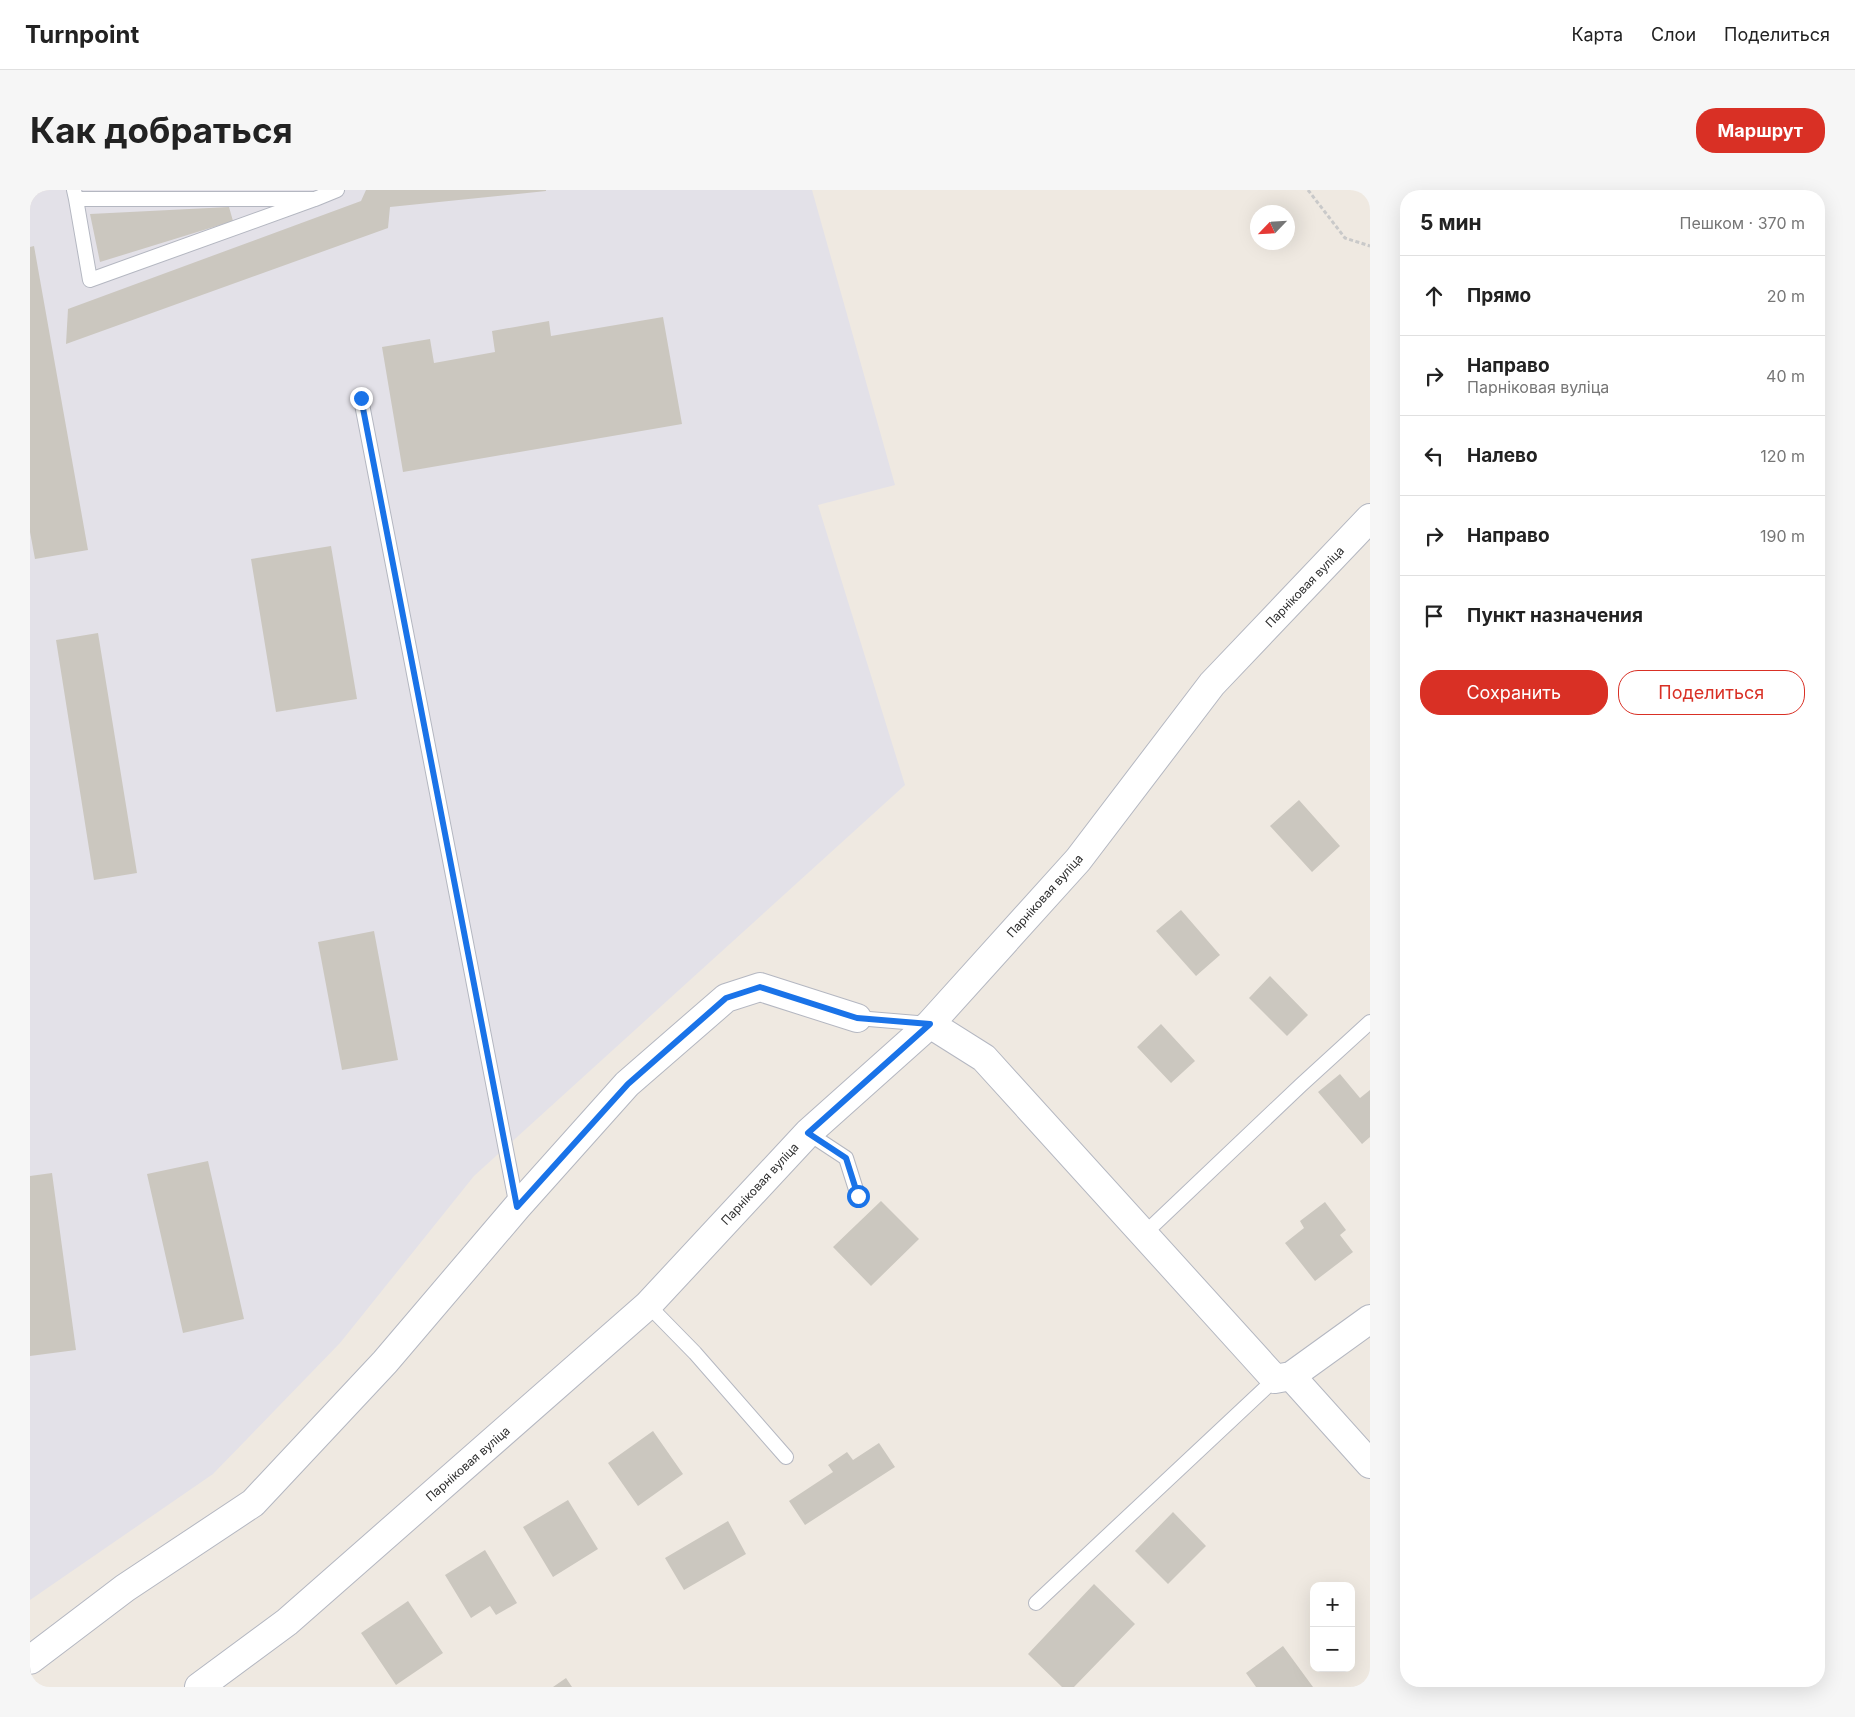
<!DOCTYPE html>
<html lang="ru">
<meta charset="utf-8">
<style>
:root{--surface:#fff;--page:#f6f6f6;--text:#222;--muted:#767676;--line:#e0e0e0;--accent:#d93025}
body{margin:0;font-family:Inter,sans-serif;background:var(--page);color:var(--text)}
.controls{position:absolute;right:15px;bottom:15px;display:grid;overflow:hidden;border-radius:10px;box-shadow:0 5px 20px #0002}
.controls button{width:45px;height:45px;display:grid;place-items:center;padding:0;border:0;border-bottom:1px solid var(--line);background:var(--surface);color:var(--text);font:25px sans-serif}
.compass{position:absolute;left:1220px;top:15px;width:45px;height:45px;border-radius:50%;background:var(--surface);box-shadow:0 5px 20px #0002;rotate:245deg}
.stop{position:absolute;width:15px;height:15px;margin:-11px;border:4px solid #1a73e8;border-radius:50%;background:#fff}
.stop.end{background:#1a73e8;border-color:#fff;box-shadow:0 1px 5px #0008}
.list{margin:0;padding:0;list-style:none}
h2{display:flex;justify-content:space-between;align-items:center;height:65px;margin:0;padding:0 20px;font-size:21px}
h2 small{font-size:16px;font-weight:400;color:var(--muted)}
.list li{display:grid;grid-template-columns:32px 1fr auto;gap:15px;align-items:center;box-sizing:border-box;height:80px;padding:0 20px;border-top:1px solid var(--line)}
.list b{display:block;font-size:19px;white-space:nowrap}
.list p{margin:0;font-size:16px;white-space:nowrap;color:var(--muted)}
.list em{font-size:16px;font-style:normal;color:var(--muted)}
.actions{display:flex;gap:10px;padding:15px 20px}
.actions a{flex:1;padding:11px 0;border:1px solid var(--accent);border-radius:20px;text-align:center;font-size:18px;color:var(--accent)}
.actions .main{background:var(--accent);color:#fff}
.icon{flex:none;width:28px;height:28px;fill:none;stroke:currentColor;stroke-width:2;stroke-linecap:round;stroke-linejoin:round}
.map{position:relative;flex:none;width:1340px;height:1497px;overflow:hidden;border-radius:20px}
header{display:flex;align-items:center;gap:30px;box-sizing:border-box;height:70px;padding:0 25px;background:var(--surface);border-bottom:1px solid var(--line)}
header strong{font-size:24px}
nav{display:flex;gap:28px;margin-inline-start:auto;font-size:18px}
.intro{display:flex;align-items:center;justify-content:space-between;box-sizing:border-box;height:120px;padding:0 30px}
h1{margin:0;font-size:35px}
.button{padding:12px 22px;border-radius:20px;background:var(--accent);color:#fff;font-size:18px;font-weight:700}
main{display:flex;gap:30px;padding:0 30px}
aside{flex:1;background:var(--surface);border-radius:20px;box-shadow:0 5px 20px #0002}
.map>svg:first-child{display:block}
</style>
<header>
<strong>Turnpoint</strong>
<nav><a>Карта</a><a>Слои</a><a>Поделиться</a></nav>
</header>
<div class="intro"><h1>Как добраться</h1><a class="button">Маршрут</a></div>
<main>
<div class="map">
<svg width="1340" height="1497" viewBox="0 0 1340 1497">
<rect width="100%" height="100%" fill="#efe9e1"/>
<path fill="#e3e1e8" d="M 0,0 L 782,0 L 865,295 L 788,315 L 875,595 L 444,986 L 310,1153 L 183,1284 L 0,1410 Z"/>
<path fill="#cbc7bf" d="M 336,0 L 516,0 L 516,1 L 360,17 L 358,38 L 36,154 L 38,119 L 331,11 Z
M 199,17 L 203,31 L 70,72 L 60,24 Z
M 4,56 L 58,360 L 5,369 L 0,342 L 0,57 Z
M 633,127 L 652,234 L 373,282 L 352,157 L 400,149 L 404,173 L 465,162 L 462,141 L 519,131 L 521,146 Z
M 301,356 L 327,509 L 246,522 L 221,369 Z
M 68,443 L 107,683 L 64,690 L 26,450 Z
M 1269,610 L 1310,656 L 1282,682 L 1240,636 Z
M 1151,720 L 1190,765 L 1166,786 L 1126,741 Z
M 344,741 L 368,870 L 312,880 L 288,752 Z
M 1240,786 L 1278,825 L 1257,846 L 1219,808 Z
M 1131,834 L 1165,871 L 1141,893 L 1107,857 Z
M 1310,884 L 1330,908 L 1340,900 L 1340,947 L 1332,954 L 1288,902 Z
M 178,971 L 214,1129 L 153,1143 L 117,984 Z
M 22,983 L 46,1160 L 0,1166 L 0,986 Z
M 851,1011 L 889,1049 L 841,1096 L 803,1057 Z
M 1295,1012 L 1316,1040 L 1310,1045 L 1323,1062 L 1285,1091 L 1255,1053 L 1274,1038 L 1270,1031 Z
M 623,1241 L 653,1284 L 608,1316 L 578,1273 Z
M 849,1253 L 865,1277 L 775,1335 L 759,1311 L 803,1282 L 798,1275 L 817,1262 L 823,1270 Z
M 538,1310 L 568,1359 L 523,1387 L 493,1337 Z
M 1143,1322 L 1176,1356 L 1138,1394 L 1105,1361 Z
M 698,1331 L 716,1364 L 654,1400 L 635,1368 Z
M 455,1360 L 487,1413 L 466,1425 L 460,1416 L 441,1428 L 415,1385 Z
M 1064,1394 L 1105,1434 L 1044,1497 L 1032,1497 L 998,1464 Z
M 378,1411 L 413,1463 L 366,1495 L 331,1443 Z
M 1253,1456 L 1283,1497 L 1226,1497 L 1216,1483 Z
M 536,1488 L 542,1497 L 523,1497 Z"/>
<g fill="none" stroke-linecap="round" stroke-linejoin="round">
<defs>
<path id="lane" d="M 44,0 L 46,9 L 285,9 L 307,0
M 46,9 L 60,90 L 285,9
M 331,209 L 487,1017
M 827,828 L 899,834
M 778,943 L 816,968 L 828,1006
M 1114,1044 L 1271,895 L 1340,832
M 618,1115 L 665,1163 L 756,1267
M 1006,1413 L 1245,1189"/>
<path id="street" d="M 900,834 L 954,868 L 1245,1189 L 1261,1186 L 1340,1274
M 1261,1186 L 1340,1129
M 0,1470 L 95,1398 L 223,1313 L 355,1172 L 487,1017 L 597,894 L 696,808 L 730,797 L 827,828
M 169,1497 L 257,1432 L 618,1115 L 778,943 L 900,834 L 1048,670 L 1182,494 L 1340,328"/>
</defs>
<use href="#lane" stroke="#b4b7c1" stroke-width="16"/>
<use href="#street" stroke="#b4b7c1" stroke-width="30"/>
<path stroke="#c9c9c9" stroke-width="3" stroke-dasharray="4 2.5" stroke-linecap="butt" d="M 1278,0 L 1315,48 L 1340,56"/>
<use href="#lane" stroke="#fff" stroke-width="14"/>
<use href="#street" stroke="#fff" stroke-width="28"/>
</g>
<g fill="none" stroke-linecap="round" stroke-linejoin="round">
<path stroke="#1a73e8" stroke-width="6" d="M 331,208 L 487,1017 L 598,894 L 696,808 L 730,797 L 827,828 L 900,834 L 778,943 L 816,968 L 828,1006"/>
</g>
<g text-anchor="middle" stroke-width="4.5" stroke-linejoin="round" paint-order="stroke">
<g font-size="12" fill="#2e2e2e" stroke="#fff">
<text transform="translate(1275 397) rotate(-46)" y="4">Парніковая вуліца</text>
<text transform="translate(1015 706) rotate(-48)" y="4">Парніковая вуліца</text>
<text transform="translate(730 994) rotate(-47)" y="4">Парніковая вуліца</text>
<text transform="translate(438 1274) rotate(-41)" y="4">Парніковая вуліца</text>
</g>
</g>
</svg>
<div class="controls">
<button>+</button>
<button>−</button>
</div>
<svg class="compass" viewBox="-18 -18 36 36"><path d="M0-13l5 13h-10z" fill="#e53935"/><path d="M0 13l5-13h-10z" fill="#767676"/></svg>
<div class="stop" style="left:828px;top:1006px"></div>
<div class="stop end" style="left:331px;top:208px"></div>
</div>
<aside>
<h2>5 мин<small>Пешком · 370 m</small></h2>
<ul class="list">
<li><svg class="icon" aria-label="ahead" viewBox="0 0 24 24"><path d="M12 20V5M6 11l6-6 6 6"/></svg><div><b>Прямо</b></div><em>20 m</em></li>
<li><svg class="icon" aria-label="right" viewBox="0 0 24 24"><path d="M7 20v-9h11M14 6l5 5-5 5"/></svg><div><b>Направо</b><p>Парніковая вуліца</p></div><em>40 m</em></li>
<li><svg class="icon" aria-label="left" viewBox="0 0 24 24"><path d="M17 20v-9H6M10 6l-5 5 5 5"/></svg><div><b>Налево</b></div><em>120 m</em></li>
<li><svg class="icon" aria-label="right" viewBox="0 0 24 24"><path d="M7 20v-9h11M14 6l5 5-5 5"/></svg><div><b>Направо</b></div><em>190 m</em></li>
<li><svg class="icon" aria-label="arrive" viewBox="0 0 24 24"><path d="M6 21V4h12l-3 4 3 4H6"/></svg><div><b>Пункт назначения</b></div></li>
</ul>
<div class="actions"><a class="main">Сохранить</a><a>Поделиться</a></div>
</aside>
</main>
